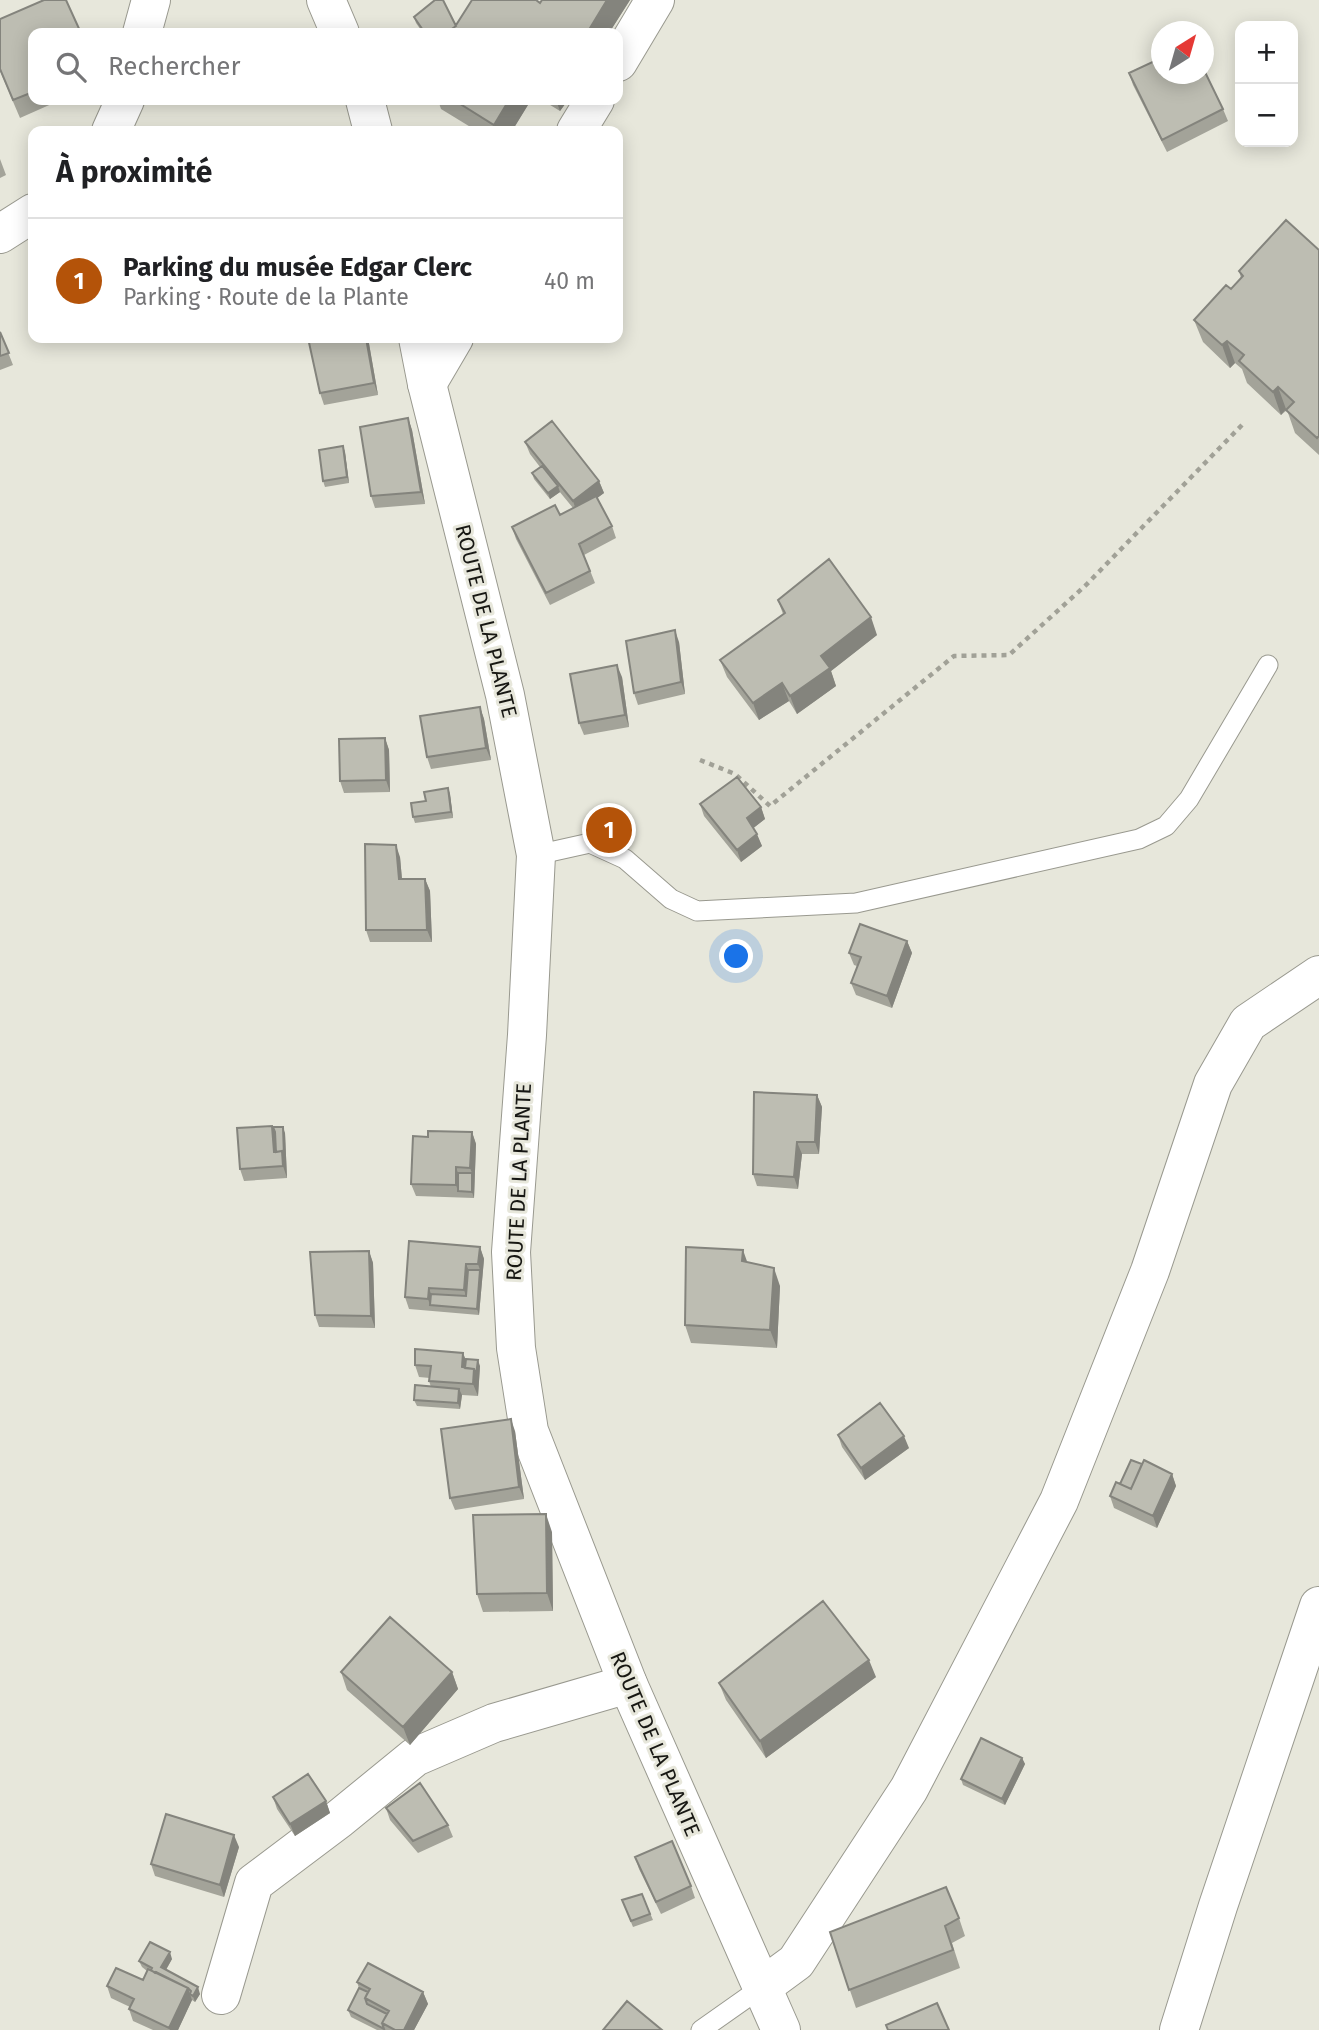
<!DOCTYPE html>
<html lang="fr">
<meta charset="utf-8">
<style>
:root{--surface:#fff;--page:#f2f2f2;--text:#202124;--muted:#757577;--line:#e0e0e0;--accent:#b45309}
body{margin:0;font-family:"Fira Sans",sans-serif;background:var(--page);color:var(--text)}
.controls{position:absolute;right:21px;top:21px;display:grid;overflow:hidden;border-radius:14px;box-shadow:0 4px 18px #0003}
.controls button{width:63px;height:63px;display:grid;place-items:center;padding:0;border:0;border-bottom:2px solid var(--line);background:var(--surface);color:var(--text);font:35px sans-serif}
.compass{position:absolute;left:1151px;top:21px;width:63px;height:63px;border-radius:50%;background:var(--surface);box-shadow:0 4px 18px #0003;rotate:37deg}
.you{position:absolute;left:737px;top:957px;width:24px;height:24px;margin:-18px;border:5px solid #fff;border-radius:50%;background:#1a73e8;box-shadow:0 0 0 10px #1a73e833}
.badge{display:grid;place-items:center;width:46px;height:46px;border-radius:50%;background:var(--accent);color:#fff;font-size:23px;font-weight:700}
.pin{position:absolute;translate:-50% -50%;border:4px solid #fff;box-shadow:0 2px 7px #0006}
.list{margin:0;padding:0;list-style:none}
h2{display:flex;justify-content:space-between;align-items:center;height:91px;margin:0;padding:0 28px;font-size:30px}
h2 small{font-size:23px;font-weight:400;color:var(--muted)}
.list li{display:grid;grid-template-columns:46px 1fr auto;gap:21px;align-items:center;box-sizing:border-box;height:126px;padding:0 28px;border-top:2px solid var(--line)}
.list b{display:block;font-size:26px;white-space:nowrap}
.list p{margin:0;font-size:23px;white-space:nowrap;color:var(--muted)}
.list em{font-size:23px;font-style:normal;color:var(--muted)}
.icon{flex:none;width:38px;height:38px;fill:none;stroke:currentColor;stroke-width:2;stroke-linecap:round;stroke-linejoin:round}
.map{position:relative;flex:none;width:1319px;height:2030px;overflow:hidden}
.search{position:absolute;background:var(--surface);box-shadow:0 4px 18px #0003;left:28px;top:28px;width:595px;height:77px;display:flex;align-items:center;gap:18px;box-sizing:border-box;padding:0 24px;border-radius:14px;color:var(--muted);font-size:26px}
.panel{position:absolute;background:var(--surface);box-shadow:0 4px 18px #0003;left:28px;top:126px;width:595px;height:217px;border-radius:14px}
.map>svg:first-child{display:block}
</style>
<div class="map">
<svg width="1319" height="2030" viewBox="0 0 1319 2030">
<rect width="100%" height="100%" fill="#e7e7db"/>
<g fill="none" stroke-linecap="round" stroke-linejoin="round">
<defs>
<path id="service" d="M 536,855 L 590,843 L 625,859 L 671,899 L 697,911 L 856,903 L 1139,839 L 1166,826 L 1189,799 L 1268,665
M 701,2030 L 762,1987"/>
<path id="minor" d="M 142,33 L 151,0
M 618,62 L 655,0
M 111,131 L 125,100
M 576,131 L 595,100
M 0,234 L 33,213
M 427,384 L 454,338
M 762,1987 L 796,1962 L 909,1789 L 1059,1501 L 1150,1271 L 1213,1084 L 1248,1023 L 1319,975
M 221,1995 L 254,1883 L 339,1819 L 415,1757 L 494,1723 L 628,1684
M 1179,2030 L 1218,1906 L 1319,1606"/>
<path id="secondary" d="M 326,0 L 340,33
M 365,100 L 373,131
M 418,338 L 427,384 L 505,695 L 536,855 L 527,1035 L 511,1252 L 516,1348 L 529,1431 L 628,1684 L 781,2030"/>
</defs>
<use href="#service" stroke="#99998f" stroke-width="21"/>
<use href="#minor" stroke="#99998f" stroke-width="40"/>
<use href="#secondary" stroke="#99998f" stroke-width="40"/>
<path stroke="#a1a197" stroke-width="4.5" stroke-dasharray="5 5" stroke-linecap="butt" d="M 700,760 L 735,774 L 770,806 L 954,656 L 1009,655 L 1086,585 L 1242,425"/>
<use href="#service" stroke="#fff" stroke-width="19"/>
<use href="#minor" stroke="#fff" stroke-width="38"/>
<use href="#secondary" stroke="#fff" stroke-width="38"/>
</g>
<path fill="#a3a399" d="M 630,0 L 609,33 L 423,33 L 416,23 L 414,17 L 456,26 L 540,3 Z
M 0,19 L 33,33 L 33,100 L 55,100 L 56,102 L 20,118 L 0,71 Z
M 1129,73 L 1223,109 L 1228,121 L 1167,152 L 1133,85 Z
M 438,100 L 531,100 L 512,131 L 477,131 L 441,109 Z
M 542,100 L 568,100 L 560,111 Z
M 0,159 L 6,175 L 0,178 Z
M 1319,250 L 1319,455 L 1295,433 L 1287,410 L 1281,415 L 1247,383 L 1242,369 L 1235,363 L 1230,368 L 1203,342 L 1194,320 L 1231,289 L 1241,278 L 1239,271 Z
M 0,332 L 13,365 L 0,370 Z
M 308,338 L 368,338 L 378,395 L 324,405 L 320,393 Z
M 408,418 L 412,430 L 425,504 L 375,508 L 371,496 Z
M 525,442 L 599,481 L 604,493 L 597,498 L 612,526 L 616,538 L 584,555 L 595,583 L 550,605 L 516,539 L 512,527 L 560,515 L 573,508 L 559,491 L 560,492 L 550,499 L 534,479 L 532,473 L 540,467 L 530,454 Z
M 343,446 L 345,452 L 349,483 L 325,487 L 323,481 Z
M 778,600 L 877,635 L 831,671 L 836,686 L 797,714 L 789,701 L 759,720 L 727,677 L 720,660 L 783,614 Z
M 679,642 L 685,694 L 638,705 L 634,693 Z
M 622,677 L 629,727 L 584,735 L 579,723 Z
M 480,707 L 484,719 L 491,760 L 431,769 L 427,757 Z
M 385,738 L 389,750 L 390,792 L 344,793 L 340,781 Z
M 448,788 L 450,794 L 453,818 L 415,823 L 413,817 L 426,801 Z
M 700,804 L 761,807 L 765,819 L 753,828 L 762,846 L 741,862 L 704,816 Z
M 400,857 L 402,879 L 425,879 L 430,891 L 432,942 L 370,942 L 366,930 Z
M 907,941 L 912,953 L 892,1008 L 856,995 L 851,983 L 857,966 L 854,965 L 849,953 Z
M 817,1095 L 822,1107 L 819,1154 L 802,1154 L 798,1189 L 757,1186 L 753,1174 Z
M 273,1127 L 285,1133 L 287,1178 L 244,1181 L 240,1169 Z
M 472,1132 L 476,1144 L 474,1198 L 416,1196 L 411,1184 L 428,1137 Z
M 480,1247 L 484,1259 L 479,1315 L 409,1309 L 405,1297 Z
M 369,1251 L 373,1263 L 375,1328 L 319,1327 L 315,1315 Z
M 747,1263 L 780,1286 L 777,1348 L 691,1343 L 685,1325 Z
M 466,1359 L 480,1366 L 478,1396 L 462,1395 L 460,1409 L 417,1406 L 414,1400 L 431,1387 L 429,1381 L 430,1378 L 419,1377 L 415,1365 Z
M 515,1431 L 524,1499 L 455,1510 L 450,1498 Z
M 838,1435 L 909,1448 L 865,1480 L 842,1447 Z
M 1142,1464 L 1172,1474 L 1176,1486 L 1157,1528 L 1114,1508 L 1110,1496 L 1120,1484 Z
M 552,1532 L 553,1611 L 483,1612 L 477,1594 Z
M 341,1672 L 452,1672 L 458,1689 L 410,1745 L 347,1690 Z
M 876,1677 L 766,1758 L 726,1700 L 719,1683 Z
M 1022,1758 L 1025,1764 L 1005,1805 L 963,1785 L 961,1779 Z
M 273,1797 L 326,1801 L 330,1813 L 295,1836 L 277,1809 Z
M 386,1808 L 448,1825 L 453,1837 L 418,1853 L 390,1820 Z
M 239,1847 L 224,1897 L 155,1876 L 151,1864 Z
M 635,1857 L 691,1886 L 695,1898 L 661,1914 L 639,1869 Z
M 642,1894 L 653,1920 L 633,1927 L 622,1900 Z
M 959,1918 L 965,1936 L 952,1943 L 960,1968 L 856,2008 L 830,1932 Z
M 172,1959 L 166,1970 L 200,1994 L 195,2002 L 192,2000 L 190,1995 L 192,2000 L 178,2030 L 153,2030 L 133,2021 L 129,2009 L 130,2007 L 111,1998 L 107,1986 L 143,1980 L 147,1971 L 142,1967 L 139,1961 Z
M 357,1982 L 423,1992 L 428,2004 L 414,2030 L 377,2030 L 351,2017 L 348,2010 L 359,1988 Z"/>
<path fill="#84847d" d="M 607,0 L 630,0 L 609,33 L 587,33 Z
M 509,100 L 531,100 L 512,131 L 497,131 L 494,125 Z
M 556,100 L 568,100 L 560,111 Z
M 366,338 L 368,338 L 378,395 L 374,383 Z
M 1227,341 L 1235,363 L 1230,368 L 1222,345 Z
M 1278,387 L 1286,409 L 1281,415 L 1273,392 Z
M 408,418 L 412,430 L 425,504 L 421,492 Z
M 343,446 L 345,452 L 349,483 L 347,477 Z
M 599,481 L 604,493 L 577,513 L 573,501 Z
M 558,486 L 560,492 L 550,499 L 548,493 Z
M 871,617 L 877,635 L 831,671 L 836,686 L 797,714 L 790,696 L 821,656 Z
M 675,630 L 679,642 L 685,694 L 681,682 Z
M 617,665 L 622,677 L 629,727 L 625,715 Z
M 782,683 L 789,701 L 759,720 L 753,703 Z
M 480,707 L 484,719 L 491,760 L 486,748 Z
M 385,738 L 389,750 L 390,792 L 386,780 Z
M 448,788 L 450,794 L 453,818 L 451,812 Z
M 761,807 L 765,819 L 751,830 L 747,818 Z
M 757,834 L 762,846 L 741,862 L 737,850 Z
M 396,845 L 400,857 L 403,891 L 399,879 Z
M 425,879 L 430,891 L 432,942 L 427,930 Z
M 907,941 L 912,953 L 892,1008 L 887,996 Z
M 817,1095 L 822,1107 L 819,1154 L 815,1142 Z
M 272,1126 L 277,1138 L 278,1158 L 274,1152 Z
M 283,1127 L 285,1133 L 287,1178 L 283,1166 Z
M 472,1132 L 476,1144 L 474,1198 L 472,1192 L 472,1173 L 470,1168 Z
M 797,1142 L 802,1154 L 798,1189 L 794,1177 Z
M 456,1167 L 460,1179 L 458,1191 L 456,1185 Z
M 480,1247 L 484,1259 L 479,1315 L 477,1309 L 480,1270 L 478,1264 Z
M 743,1250 L 749,1267 L 742,1261 Z
M 369,1251 L 373,1263 L 375,1328 L 371,1316 Z
M 466,1264 L 471,1276 L 468,1302 L 464,1290 Z
M 774,1268 L 780,1286 L 777,1348 L 770,1330 Z
M 429,1288 L 433,1300 L 430,1305 L 428,1299 Z
M 463,1353 L 468,1365 L 467,1374 L 462,1367 Z
M 478,1360 L 480,1366 L 478,1396 L 473,1384 L 474,1369 Z
M 459,1389 L 462,1395 L 460,1409 L 458,1403 Z
M 511,1419 L 515,1431 L 524,1499 L 519,1487 Z
M 904,1436 L 909,1448 L 865,1480 L 861,1468 Z
M 1172,1474 L 1176,1486 L 1157,1528 L 1153,1516 Z
M 546,1514 L 552,1532 L 553,1611 L 547,1593 Z
M 869,1660 L 876,1677 L 766,1758 L 760,1741 Z
M 452,1672 L 458,1689 L 410,1745 L 403,1727 Z
M 1022,1758 L 1025,1764 L 1005,1805 L 1002,1799 Z
M 326,1801 L 330,1813 L 295,1836 L 290,1824 Z
M 234,1835 L 239,1847 L 224,1897 L 220,1885 Z
M 170,1952 L 172,1959 L 164,1973 L 161,1967 Z
M 198,1987 L 200,1994 L 195,2002 L 193,1996 Z
M 188,1988 L 192,2000 L 178,2030 L 170,2030 L 169,2028 Z
M 423,1992 L 428,2004 L 414,2030 L 404,2030 Z"/>
<path fill="#bdbdb2" stroke="#84847d" stroke-width="2" d="M 44,0 L 66,0 L 81,33 L 33,33 L 33,92 L 13,100 L 0,69 L 0,19 Z
M 435,0 L 443,0 L 456,26 L 446,33 L 425,33 L 414,17 Z
M 472,0 L 536,0 L 540,3 L 542,0 L 607,0 L 587,33 L 451,33 Z
M 1161,58 L 1161,74 L 1203,74 L 1203,68 L 1223,109 L 1162,140 L 1129,73 Z
M 454,100 L 509,100 L 494,125 Z
M 1286,220 L 1319,250 L 1319,436 L 1317,438 L 1286,410 L 1294,402 L 1278,387 L 1273,392 L 1239,361 L 1244,355 L 1227,341 L 1222,345 L 1194,320 L 1226,285 L 1231,289 L 1243,276 L 1239,271 Z
M 0,332 L 9,353 L 0,356 Z
M 308,338 L 366,338 L 374,383 L 320,393 Z
M 408,418 L 421,492 L 371,496 L 360,427 Z
M 552,421 L 599,481 L 573,501 L 525,442 Z
M 343,446 L 347,477 L 323,481 L 319,450 Z
M 542,466 L 558,486 L 548,493 L 532,473 Z
M 596,496 L 612,526 L 579,544 L 590,571 L 546,593 L 512,527 L 555,505 L 560,515 Z
M 829,559 L 871,617 L 821,656 L 830,668 L 790,696 L 782,683 L 753,703 L 720,660 L 785,613 L 778,600 Z
M 675,630 L 681,682 L 634,693 L 626,641 Z
M 617,665 L 625,715 L 579,723 L 570,674 Z
M 480,707 L 486,748 L 427,757 L 420,716 Z
M 385,738 L 386,780 L 340,781 L 339,739 Z
M 737,777 L 761,807 L 747,818 L 757,834 L 737,850 L 700,804 Z
M 448,788 L 451,812 L 413,817 L 411,803 L 426,801 L 424,792 Z
M 365,844 L 396,845 L 399,879 L 425,879 L 427,930 L 366,930 Z
M 860,924 L 907,941 L 887,996 L 851,983 L 861,957 L 849,953 Z
M 754,1092 L 817,1095 L 815,1142 L 797,1142 L 794,1177 L 753,1174 Z
M 272,1126 L 274,1152 L 282,1151 L 283,1166 L 240,1169 L 237,1128 Z
M 273,1127 L 283,1127 L 284,1157 L 282,1151 L 276,1152 L 275,1132 Z
M 428,1131 L 472,1132 L 470,1168 L 456,1167 L 456,1185 L 411,1184 L 413,1136 L 428,1137 Z
M 458,1173 L 472,1173 L 472,1192 L 458,1191 Z
M 409,1241 L 480,1247 L 478,1264 L 466,1264 L 464,1290 L 429,1288 L 428,1299 L 405,1297 Z
M 686,1247 L 743,1250 L 742,1261 L 774,1268 L 770,1330 L 685,1325 Z
M 369,1251 L 371,1316 L 315,1315 L 310,1252 Z
M 468,1270 L 480,1270 L 477,1309 L 430,1305 L 431,1294 L 466,1296 Z
M 415,1349 L 463,1353 L 462,1367 L 474,1369 L 473,1384 L 429,1381 L 431,1366 L 415,1365 Z
M 466,1359 L 478,1360 L 476,1375 L 474,1369 L 465,1368 Z
M 415,1385 L 459,1389 L 458,1403 L 414,1400 Z
M 880,1403 L 904,1436 L 861,1468 L 838,1435 Z
M 511,1419 L 519,1487 L 450,1498 L 441,1429 Z
M 1131,1460 L 1142,1464 L 1131,1489 L 1120,1484 Z
M 1144,1460 L 1172,1474 L 1153,1516 L 1110,1496 L 1116,1482 L 1131,1489 Z
M 546,1514 L 547,1593 L 477,1594 L 473,1515 Z
M 823,1601 L 869,1660 L 760,1741 L 719,1683 Z
M 390,1617 L 452,1672 L 403,1727 L 341,1672 Z
M 981,1738 L 1022,1758 L 1002,1799 L 961,1779 Z
M 308,1774 L 326,1801 L 290,1824 L 273,1797 Z
M 420,1783 L 448,1825 L 413,1841 L 386,1808 Z
M 166,1814 L 234,1835 L 220,1885 L 151,1864 Z
M 672,1841 L 691,1886 L 656,1902 L 635,1857 Z
M 946,1887 L 959,1918 L 945,1926 L 953,1950 L 849,1990 L 830,1932 Z
M 642,1894 L 650,1914 L 631,1921 L 622,1900 Z
M 150,1942 L 170,1952 L 161,1967 L 198,1987 L 193,1996 L 190,1994 L 191,1991 L 188,1988 L 156,1972 L 155,1973 L 151,1970 L 152,1968 L 139,1961 Z
M 368,1963 L 423,1992 L 404,2030 L 395,2030 L 382,2023 L 389,2011 L 365,1998 L 370,1989 L 357,1982 Z
M 116,1968 L 143,1980 L 148,1969 L 188,1988 L 169,2028 L 129,2009 L 134,1999 L 107,1986 Z
M 359,1988 L 368,1992 L 365,1998 L 367,2004 L 387,2014 L 382,2023 L 384,2029 L 348,2010 Z
M 627,2001 L 662,2030 L 603,2030 Z
M 937,2003 L 949,2030 L 888,2030 L 886,2025 Z"/>
<g text-anchor="middle" stroke-width="6" stroke-linejoin="round" paint-order="stroke">
<g font-size="21" fill="#171713" stroke="#e7e7db">
<text transform="translate(486 621) rotate(76)" y="7">ROUTE DE LA PLANTE</text>
<text transform="translate(519 1182) rotate(-87)" y="7">ROUTE DE LA PLANTE</text>
<text transform="translate(655 1744) rotate(67)" y="7">ROUTE DE LA PLANTE</text>
</g>
</g>
</svg>
<div class="controls">
<button>+</button>
<button>−</button>
</div>
<svg class="compass" viewBox="-18 -18 36 36"><path d="M0-13l5 13h-10z" fill="#e53935"/><path d="M0 13l5-13h-10z" fill="#757577"/></svg>
<div class="you"></div>
<div class="pin badge" style="left:609px;top:830px">1</div>
<div class="search"><svg class="icon" aria-label="search" viewBox="0 0 24 24"><circle cx="10" cy="10" r="6"/><path d="M15 15l6 6"/></svg>Rechercher</div>
<section class="panel">
<h2>À proximité<small></small></h2>
<ul class="list">
<li><span class="badge">1</span><div><b>Parking du musée Edgar Clerc</b><p>Parking · Route de la Plante</p></div><em>40 m</em></li>
</ul>
</section>
</div>
